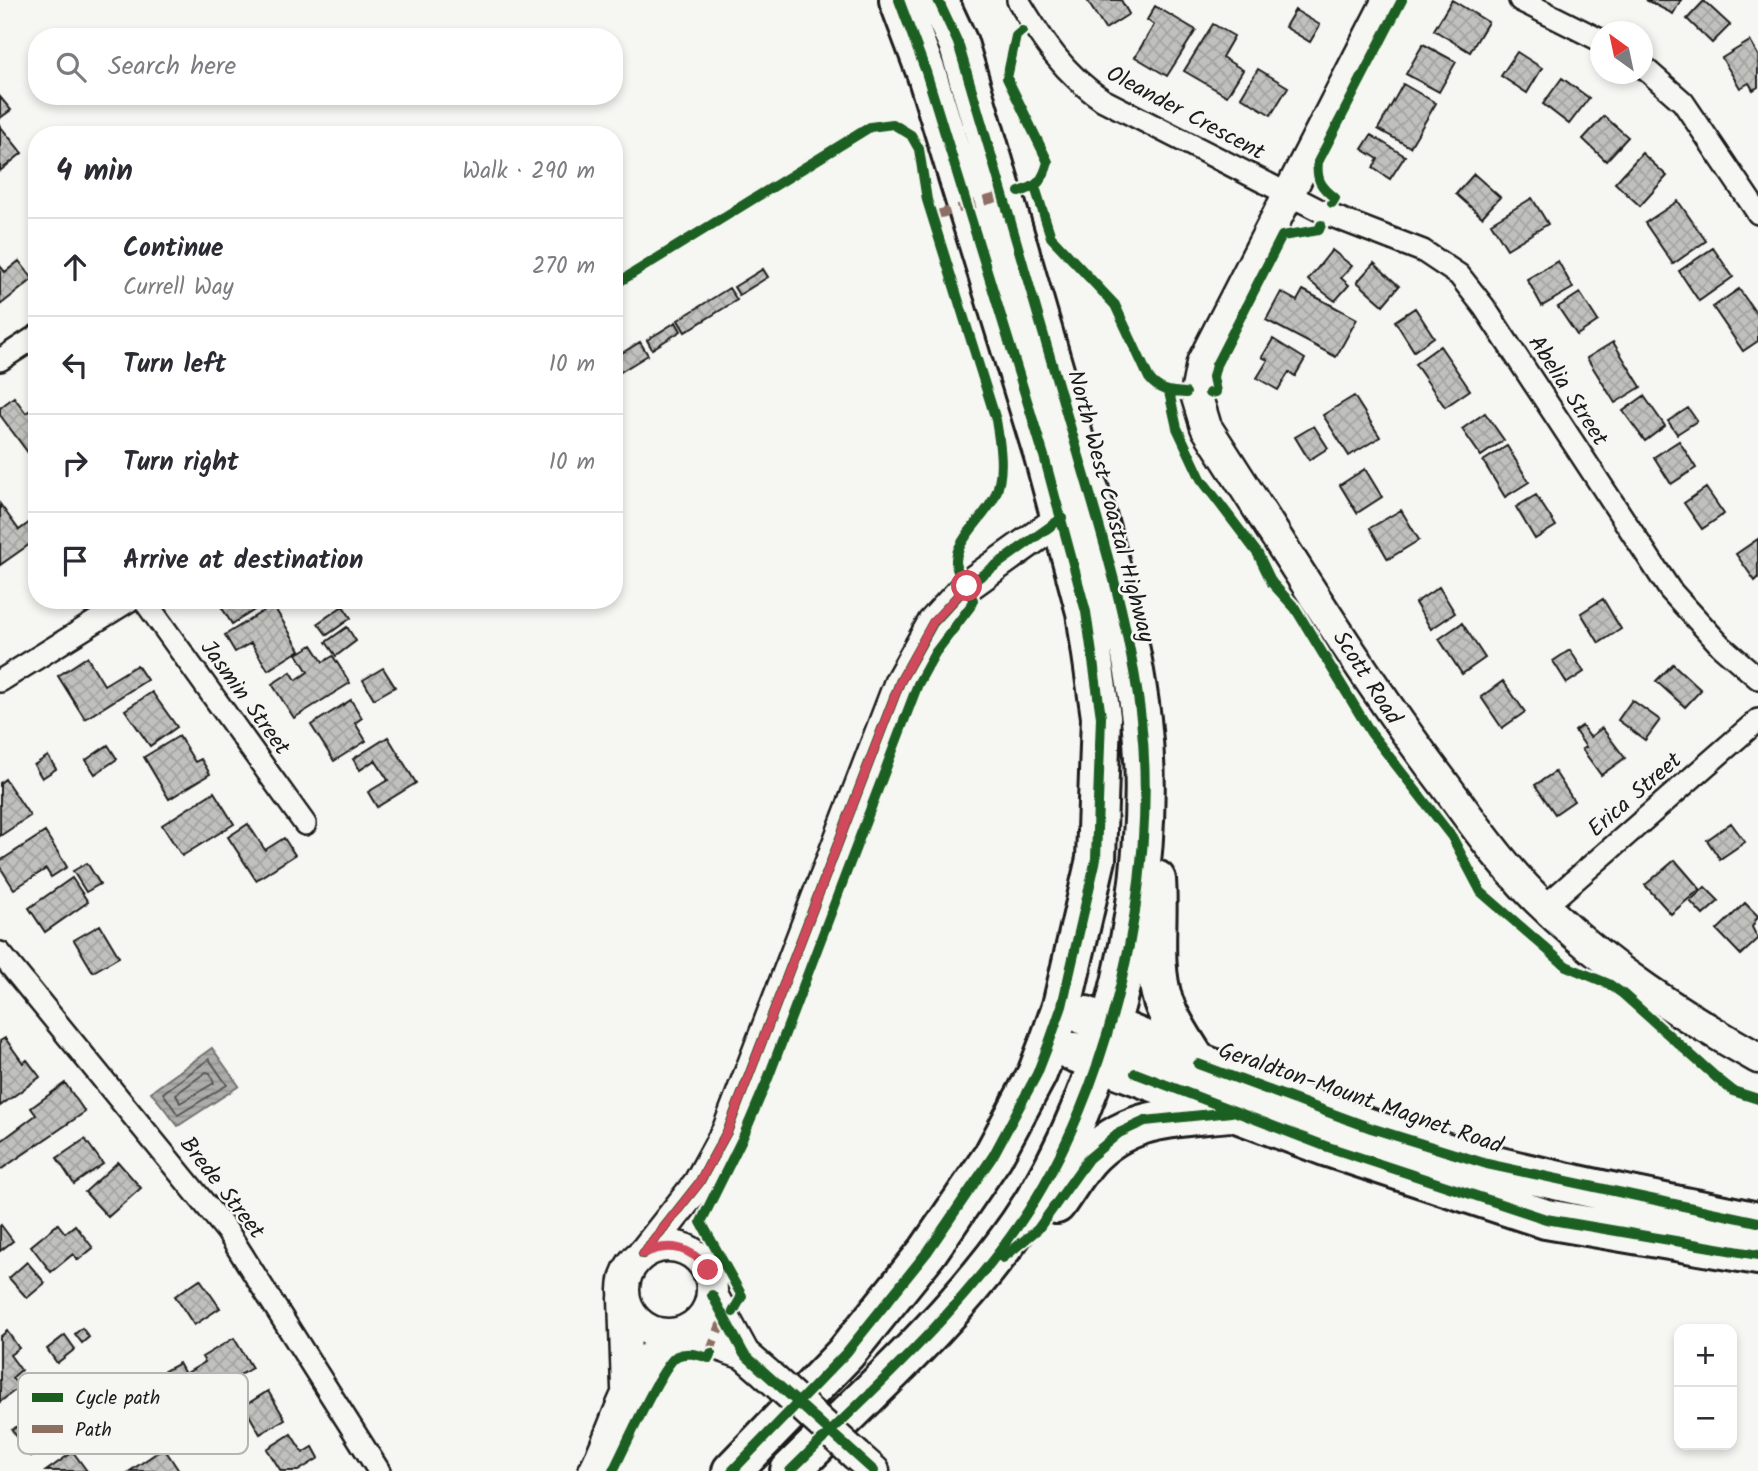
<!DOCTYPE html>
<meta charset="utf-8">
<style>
:root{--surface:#fff;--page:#f2f2f3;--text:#2b2b33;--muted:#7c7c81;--line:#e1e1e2}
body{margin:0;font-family:Kalam,sans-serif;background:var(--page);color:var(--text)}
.controls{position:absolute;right:21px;bottom:21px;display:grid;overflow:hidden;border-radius:14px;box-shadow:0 4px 10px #0003}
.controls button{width:63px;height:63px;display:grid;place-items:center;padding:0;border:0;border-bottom:2px solid var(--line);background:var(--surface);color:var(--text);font:35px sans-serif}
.compass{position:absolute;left:1590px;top:21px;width:63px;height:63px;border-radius:50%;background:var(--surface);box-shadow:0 4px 10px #0003;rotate:327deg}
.stop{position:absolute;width:21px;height:21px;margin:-16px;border:5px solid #d1495b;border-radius:50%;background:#fff}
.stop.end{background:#d1495b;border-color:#fff;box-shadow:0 2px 7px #0008}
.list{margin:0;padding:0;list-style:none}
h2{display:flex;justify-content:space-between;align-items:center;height:91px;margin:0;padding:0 28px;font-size:30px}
h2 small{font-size:23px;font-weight:400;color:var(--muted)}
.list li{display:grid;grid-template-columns:46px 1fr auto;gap:21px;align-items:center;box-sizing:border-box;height:98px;padding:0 28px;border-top:2px solid var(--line)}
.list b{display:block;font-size:26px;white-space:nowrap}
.list p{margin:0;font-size:23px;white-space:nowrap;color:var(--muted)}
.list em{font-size:23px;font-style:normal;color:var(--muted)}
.icon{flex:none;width:38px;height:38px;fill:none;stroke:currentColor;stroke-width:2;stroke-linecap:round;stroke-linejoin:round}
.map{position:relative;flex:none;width:1758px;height:1471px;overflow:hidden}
.search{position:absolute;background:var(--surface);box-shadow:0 4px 10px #0003;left:28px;top:28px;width:595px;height:77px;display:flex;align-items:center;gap:18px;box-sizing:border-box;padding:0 24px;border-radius:28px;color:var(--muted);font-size:26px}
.panel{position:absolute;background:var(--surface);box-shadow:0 4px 10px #0003;left:28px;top:126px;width:595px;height:483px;border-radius:28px}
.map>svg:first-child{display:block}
</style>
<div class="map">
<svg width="1758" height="1471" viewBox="0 0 1758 1471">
<defs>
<pattern id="water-rules" width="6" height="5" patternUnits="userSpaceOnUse" patternTransform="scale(1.75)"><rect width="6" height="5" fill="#acaca9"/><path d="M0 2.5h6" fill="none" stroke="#939391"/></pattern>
<pattern id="building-cross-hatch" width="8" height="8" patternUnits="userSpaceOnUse" patternTransform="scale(1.75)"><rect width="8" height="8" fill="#c0c0bd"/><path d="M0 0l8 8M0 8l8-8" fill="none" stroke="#a4a4a2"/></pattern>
</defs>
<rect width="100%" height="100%" fill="#f6f6f2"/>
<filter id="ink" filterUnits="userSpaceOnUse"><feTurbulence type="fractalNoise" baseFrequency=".0143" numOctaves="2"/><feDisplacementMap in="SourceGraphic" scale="14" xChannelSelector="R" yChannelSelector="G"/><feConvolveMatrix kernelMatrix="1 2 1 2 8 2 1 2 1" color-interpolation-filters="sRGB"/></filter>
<g filter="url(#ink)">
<path fill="url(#water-rules)" stroke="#727271" stroke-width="2" d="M 212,1048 L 239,1086 L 178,1126 L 151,1092 Z"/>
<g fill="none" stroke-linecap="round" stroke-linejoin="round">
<path stroke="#565654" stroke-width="2" d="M 209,1059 L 227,1085 L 178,1115 L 163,1093 Z
M 206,1072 L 210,1073 L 214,1083 L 180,1103 L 176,1094 Z"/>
</g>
<path fill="url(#building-cross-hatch)" stroke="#1c1c1c" stroke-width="2" d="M 1091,0 L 1121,0 L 1129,14 L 1105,29 L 1088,2 Z
M 1452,0 L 1488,22 L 1470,52 L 1434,30 Z
M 1646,0 L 1681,0 L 1673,14 Z
M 1704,1 L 1730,25 L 1712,43 L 1687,19 Z
M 1155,6 L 1196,30 L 1167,76 L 1135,57 L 1154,25 L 1147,20 Z
M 1295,10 L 1320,25 L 1310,42 L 1285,27 Z
M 1213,24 L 1234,36 L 1222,57 L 1243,70 L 1227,96 L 1184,71 Z
M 1750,41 L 1758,55 L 1758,87 L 1753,90 L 1749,83 L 1740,88 L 1722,58 Z
M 1423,44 L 1456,62 L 1439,92 L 1406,74 Z
M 1517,52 L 1542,68 L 1527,93 L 1501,76 Z
M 1258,69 L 1288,87 L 1271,115 L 1241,97 Z
M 1562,78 L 1589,98 L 1569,124 L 1543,104 Z
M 1403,84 L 1436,103 L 1410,147 L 1378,129 Z
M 0,97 L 11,110 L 0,118 Z
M 1604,116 L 1628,137 L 1606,161 L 1583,139 Z
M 0,126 L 22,153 L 0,171 Z
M 1371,135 L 1405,156 L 1390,179 L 1373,168 L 1378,159 L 1362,149 Z
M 1642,153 L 1667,176 L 1640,206 L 1615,183 Z
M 1474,174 L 1500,197 L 1482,217 L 1456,194 Z
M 1532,198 L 1548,224 L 1507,249 L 1491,223 Z
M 1678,201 L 1706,241 L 1673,264 L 1645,223 Z
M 1713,248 L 1733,277 L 1699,301 L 1679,271 Z
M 1332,250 L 1352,266 L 1341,278 L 1349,285 L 1335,301 L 1308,280 Z
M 19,261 L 33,279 L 0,305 L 0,266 L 5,272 Z
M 1558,261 L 1573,288 L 1542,306 L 1527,279 Z
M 1374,263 L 1399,286 L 1383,305 L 1357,282 Z
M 763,269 L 768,277 L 739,295 L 734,287 Z
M 729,288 L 737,300 L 685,332 L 678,320 Z
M 1739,289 L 1758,316 L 1758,341 L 1743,351 L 1713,307 Z
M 1303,290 L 1357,319 L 1336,357 L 1266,320 L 1281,292 L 1297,301 Z
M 1580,293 L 1598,321 L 1577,335 L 1558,307 Z
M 1415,308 L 1434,337 L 1414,351 L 1395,321 Z
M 676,322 L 681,331 L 652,349 L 647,340 Z
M 1273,339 L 1305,359 L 1295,376 L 1289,372 L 1278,390 L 1257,378 L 1268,360 L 1262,357 Z
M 640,342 L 648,355 L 614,376 L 614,358 Z
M 1613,342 L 1641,387 L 1615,403 L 1587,358 Z
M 1440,346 L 1470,390 L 1445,407 L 1415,364 Z
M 1354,396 L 1380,437 L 1349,456 L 1323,415 Z
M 1644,396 L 1665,426 L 1645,441 L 1623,411 Z
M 14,397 L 26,413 L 37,405 L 35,462 L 0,415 L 0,408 Z
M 1688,408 L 1697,421 L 1677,434 L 1668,421 Z
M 1485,413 L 1504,440 L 1481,456 L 1462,429 Z
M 1314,426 L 1328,448 L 1309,460 L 1295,437 Z
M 1679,441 L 1696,468 L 1671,484 L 1654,457 Z
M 1507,446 L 1529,482 L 1505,497 L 1483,461 Z
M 1365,469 L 1382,497 L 1357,513 L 1340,485 Z
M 1706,488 L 1724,514 L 1702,529 L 1684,503 Z
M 1536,495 L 1556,526 L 1535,539 L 1516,507 Z
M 0,504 L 19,530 L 37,517 L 37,539 L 0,565 Z
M 1401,510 L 1419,540 L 1388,559 L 1370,528 Z
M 1758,539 L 1758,578 L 1755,581 L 1736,554 Z
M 1439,587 L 1455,613 L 1431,629 L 1415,603 Z
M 1603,599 L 1621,629 L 1599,643 L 1581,613 Z
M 217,600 L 262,600 L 264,604 L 232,624 Z
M 273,605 L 300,650 L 268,670 L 251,643 L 235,652 L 225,635 Z
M 343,606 L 351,618 L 327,635 L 318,623 Z
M 1462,623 L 1485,658 L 1462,674 L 1439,639 Z
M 347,627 L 356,641 L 336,656 L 326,642 Z
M 312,645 L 323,662 L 333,656 L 350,683 L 294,718 L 272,684 L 291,672 L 296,680 L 308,672 L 297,654 Z
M 1570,650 L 1584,672 L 1567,683 L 1553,661 Z
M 87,657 L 104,685 L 137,665 L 147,680 L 85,719 L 58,676 Z
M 1673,664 L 1701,690 L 1685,707 L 1656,681 Z
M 383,668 L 395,687 L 374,699 L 363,680 Z
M 1503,681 L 1525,712 L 1502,728 L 1481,697 Z
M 152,692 L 177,727 L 150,746 L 125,710 Z
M 351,700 L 362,718 L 355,723 L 366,741 L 334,761 L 311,725 Z
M 1632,700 L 1660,720 L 1645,740 L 1618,720 Z
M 1582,726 L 1590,737 L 1602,728 L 1625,758 L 1601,775 L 1582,749 L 1586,747 L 1575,731 Z
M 179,736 L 195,762 L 201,759 L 210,774 L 169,799 L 144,757 Z
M 388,737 L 416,783 L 377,807 L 368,792 L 388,780 L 375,760 L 360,770 L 353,759 Z
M 108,745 L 117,759 L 95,774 L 86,760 Z
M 48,756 L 56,769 L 42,778 L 34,765 Z
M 1555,772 L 1574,801 L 1555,814 L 1535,785 Z
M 5,779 L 30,816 L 0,836 L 0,783 Z
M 214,792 L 234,824 L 182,856 L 162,825 Z
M 1731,823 L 1745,842 L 1720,859 L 1707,840 Z
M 248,824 L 265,850 L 284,838 L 295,855 L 256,880 L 228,837 Z
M 45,832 L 67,867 L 51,877 L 46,869 L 14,889 L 0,867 L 0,861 Z
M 1675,860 L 1700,889 L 1671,914 L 1645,885 Z
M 87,863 L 100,884 L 86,892 L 73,871 Z
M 72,878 L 88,902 L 45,932 L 29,908 Z
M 1705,887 L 1719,901 L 1703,915 L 1690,901 Z
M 1745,903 L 1758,916 L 1752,927 L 1758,939 L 1741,955 L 1717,930 Z
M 100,925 L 119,957 L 93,972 L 74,940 Z
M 5,1038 L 23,1063 L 27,1060 L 40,1077 L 0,1106 L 0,1041 Z
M 65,1083 L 85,1112 L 0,1170 L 0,1142 L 36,1115 L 31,1108 Z
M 85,1139 L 103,1164 L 74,1184 L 57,1158 Z
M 118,1162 L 141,1188 L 108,1217 L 85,1192 Z
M 58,1224 L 65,1233 L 75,1225 L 93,1248 L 78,1260 L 73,1254 L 51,1272 L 31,1246 Z
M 1,1225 L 13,1241 L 0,1251 L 0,1226 Z
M 27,1262 L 45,1283 L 27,1298 L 9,1278 Z
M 200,1279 L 220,1308 L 194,1325 L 175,1296 Z
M 82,1328 L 89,1337 L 82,1343 L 75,1334 Z
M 7,1331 L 19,1348 L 10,1355 L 21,1370 L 12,1378 L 19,1387 L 0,1402 L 0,1337 Z
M 65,1335 L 75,1349 L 57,1363 L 47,1349 Z
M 234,1338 L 252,1368 L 213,1390 L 206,1379 L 183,1392 L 193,1409 L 182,1416 L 155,1376 L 179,1363 L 185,1374 L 205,1362 L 202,1357 Z
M 268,1391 L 285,1419 L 260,1434 L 244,1406 Z
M 40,1410 L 59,1436 L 31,1456 L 12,1430 Z
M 291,1434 L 303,1453 L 313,1447 L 319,1458 L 298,1471 L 281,1471 L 267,1449 Z
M 164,1448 L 179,1471 L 130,1471 Z
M 73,1452 L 87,1471 L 46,1471 Z"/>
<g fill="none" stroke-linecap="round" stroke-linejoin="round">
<defs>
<path id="street" d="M 1018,0 C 1042,40 1064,74 1103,100 L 1327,214 L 1423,251 L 1459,275 L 1484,307 L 1670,590 L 1721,646 L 1758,678
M 1520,0 L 1600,40
M 1642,66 L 1683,102 L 1758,213
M 0,360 L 37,336
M 144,600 L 305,824
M 0,681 L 130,600
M 1544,907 L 1758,720
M 0,953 L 227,1231 L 379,1471"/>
<path id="secondary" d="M 1388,0 L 1202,363 L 1196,394 L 1206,427 C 1284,547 1358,671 1445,785 C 1476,827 1507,872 1546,908 C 1608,968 1683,1016 1758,1058
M624 1290a44 44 0 1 1 88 0a44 44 0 1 1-88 0Z
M 643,1254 L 699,1183 L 728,1130 L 900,682 L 933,623 L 967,586 L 1062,518
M 712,1295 L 744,1354 L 767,1374
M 624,1298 L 627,1388
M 682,1332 L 744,1354
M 857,1456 L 874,1471
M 594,1471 C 622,1416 623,1374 676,1334"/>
<path id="highway" d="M 1156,880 C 1159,920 1151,963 1163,1001 C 1171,1024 1186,1044 1198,1064
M 1086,1016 C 1218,1070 1350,1129 1488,1164 C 1577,1187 1668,1203 1758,1222
M 1074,1052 L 1325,1146 L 1546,1219 L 1758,1255
M 1056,1204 C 1066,1190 1076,1173 1088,1159 C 1127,1116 1175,1118 1229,1112
M 732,1471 L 846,1353 L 928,1251 L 993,1156 L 1037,1074 L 1049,1043 L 1062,1006 L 1096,859 L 1101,717 L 1086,612 L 1044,456 L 926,72 L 899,0
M 790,1471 C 870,1392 956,1316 1020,1223 C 1111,1091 1159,878 1141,719 C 1128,609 1092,504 1062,398 C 1028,280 993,161 958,43 L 938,0"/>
</defs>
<use href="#street" stroke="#1c1c1c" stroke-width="26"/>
<use href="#secondary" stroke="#1c1c1c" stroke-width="35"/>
<use href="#highway" stroke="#1c1c1c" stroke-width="44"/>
<use href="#street" stroke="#f6f6f2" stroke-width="21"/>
<use href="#secondary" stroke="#f6f6f2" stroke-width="30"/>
<use href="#highway" stroke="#f6f6f2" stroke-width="38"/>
<defs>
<path id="secondary-bridge" d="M 767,1374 L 857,1456"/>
</defs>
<use href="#secondary-bridge" stroke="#1c1c1c" stroke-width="35" stroke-linecap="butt"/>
<use href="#secondary-bridge" stroke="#f6f6f2" stroke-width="30"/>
<path stroke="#8d6e63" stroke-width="9" stroke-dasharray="18 9" stroke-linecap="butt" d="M 932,216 L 1009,194
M 708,1357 L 720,1326 L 728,1318"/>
<defs>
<path id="cycleway" d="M 1035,187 L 1051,237 L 1115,305 L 1149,378 C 1159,391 1170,392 1186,393
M 1019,192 C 1037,187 1043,181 1048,162 L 1007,78 L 1016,36 L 1022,31
M 1332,203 L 1335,198 C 1321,187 1316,180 1318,162 L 1402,0
M 614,285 L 870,127 L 893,124 L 911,135 L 919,149 L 927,200 L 996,420 C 1000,444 1005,473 995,496 C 984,521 943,548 960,575
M 1169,392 L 1177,428 L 1201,479 L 1258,554 L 1272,583 L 1295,608 L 1371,733 L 1452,837 L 1481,892 L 1566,966 L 1609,984 L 1623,994 L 1718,1079 L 1733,1091 L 1758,1099
M 1209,393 L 1216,392 L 1213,377 L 1216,365 L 1282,236 L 1319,230 L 1321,225
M 1198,1064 L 1371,1128 L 1487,1164 L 1758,1222
M 1135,1073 L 1325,1146 L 1546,1219 L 1758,1255
M 643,1254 L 699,1183 L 728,1130 L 900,682 L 933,623 L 967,586 L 1062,518
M 1003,1258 L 1038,1229 L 1088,1159 L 1119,1133 L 1145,1121 L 1231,1112
M 712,1295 L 744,1354 L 874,1471
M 733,1312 L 742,1296 L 701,1222 L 743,1137 L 767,1081 L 918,684 L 935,653 L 970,607 L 973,600 L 970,593
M 613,1471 C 624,1450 662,1364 677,1356 C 687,1351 699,1355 709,1358 L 711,1353
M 732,1471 L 846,1353 L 928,1251 L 993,1156 L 1037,1074 L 1049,1043 L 1062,1006 L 1096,859 L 1101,717 L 1086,612 L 1044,456 L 926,72 L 899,0
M 790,1471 C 870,1392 956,1316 1020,1223 C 1111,1091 1159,878 1141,719 C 1128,609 1092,504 1062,398 C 1028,280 993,161 958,43 L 938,0"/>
</defs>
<use href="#cycleway" stroke="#f6f6f2" stroke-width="15"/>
<use href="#cycleway" stroke="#1b5e20" stroke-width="10"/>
</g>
</g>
<g fill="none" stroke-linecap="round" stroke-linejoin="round" filter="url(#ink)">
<path stroke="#d1495b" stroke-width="9" d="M 708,1270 C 692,1247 669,1241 643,1254 L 699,1183 L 728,1130 L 900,682 L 933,622 L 967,586"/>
</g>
<g text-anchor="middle" stroke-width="5" stroke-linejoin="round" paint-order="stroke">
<g font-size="23" fill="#1c1c1c" stroke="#f6f6f2">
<text transform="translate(1186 112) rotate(28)" y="8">Oleander Crescent</text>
<text transform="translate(1569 390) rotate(57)" y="8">Abelia Street</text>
<text transform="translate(1112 506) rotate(75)" y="8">North West Coastal Highway</text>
<text transform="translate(1368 677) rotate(57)" y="8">Scott Road</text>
<text transform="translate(246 697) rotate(54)" y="8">Jasmin Street</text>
<text transform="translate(1634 794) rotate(-41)" y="8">Erica Street</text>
<text transform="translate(1361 1097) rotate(19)" y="8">Geraldton-Mount Magnet Road</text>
<text transform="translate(223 1187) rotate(52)" y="8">Brede Street</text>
</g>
</g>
<rect x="18" y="1373" width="230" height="81" rx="10" fill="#f6f6f2" stroke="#b5b5b2" stroke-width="2"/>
<rect x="32" y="1393" width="31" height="9" fill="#1b5e20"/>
<rect x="32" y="1425" width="31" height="8" fill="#8d6e63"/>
<g font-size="19" fill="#1c1c1c">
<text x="75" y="1404">Cycle path</text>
<text x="75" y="1436">Path</text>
</g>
</svg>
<div class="controls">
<button>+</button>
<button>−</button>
</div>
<svg class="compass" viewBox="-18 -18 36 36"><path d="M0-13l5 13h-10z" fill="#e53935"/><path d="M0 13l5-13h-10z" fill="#7c7c81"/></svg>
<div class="stop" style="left:967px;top:586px"></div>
<div class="stop end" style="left:708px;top:1270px"></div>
<div class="search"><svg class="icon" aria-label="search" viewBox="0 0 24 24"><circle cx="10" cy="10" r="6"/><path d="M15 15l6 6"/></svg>Search here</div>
<section class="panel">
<h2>4 min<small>Walk · 290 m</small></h2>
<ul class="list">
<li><svg class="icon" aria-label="ahead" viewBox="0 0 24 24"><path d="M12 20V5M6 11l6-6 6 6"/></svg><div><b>Continue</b><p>Currell Way</p></div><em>270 m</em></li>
<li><svg class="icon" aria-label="left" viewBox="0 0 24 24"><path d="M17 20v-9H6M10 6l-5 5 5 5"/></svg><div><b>Turn left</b></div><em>10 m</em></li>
<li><svg class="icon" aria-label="right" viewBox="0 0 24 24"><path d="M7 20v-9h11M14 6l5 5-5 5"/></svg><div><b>Turn right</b></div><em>10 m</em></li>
<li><svg class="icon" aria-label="arrive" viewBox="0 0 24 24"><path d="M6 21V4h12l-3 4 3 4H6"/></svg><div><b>Arrive at destination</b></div></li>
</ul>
</section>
</div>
